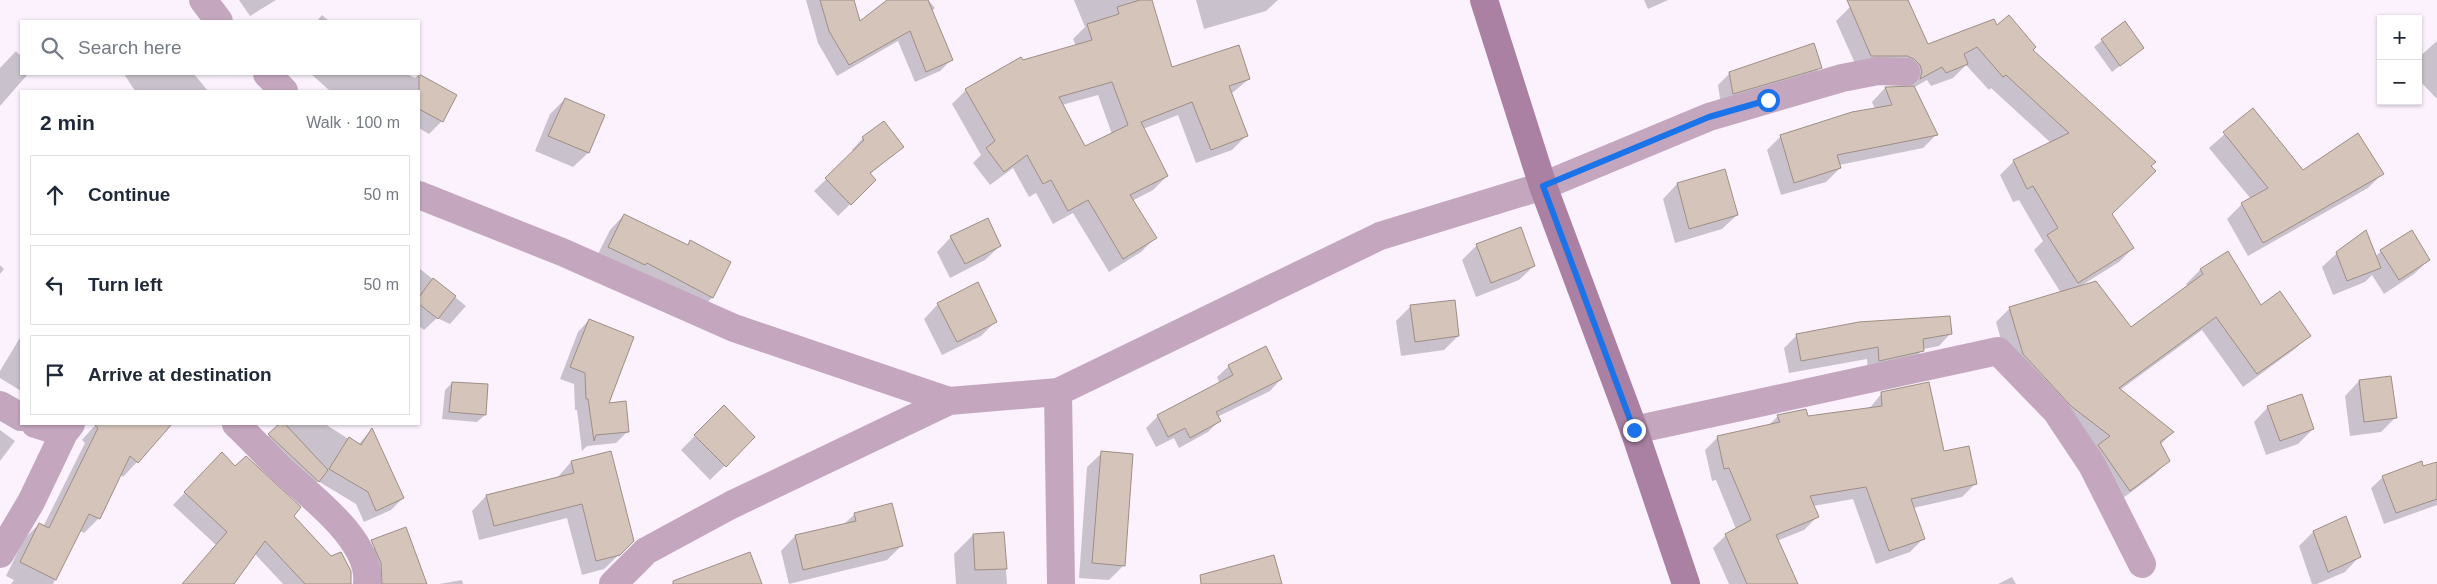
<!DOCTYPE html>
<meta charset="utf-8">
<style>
:root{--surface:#fff;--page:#f2f2f3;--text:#1f2937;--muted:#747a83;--line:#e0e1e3}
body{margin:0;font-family:Arial,sans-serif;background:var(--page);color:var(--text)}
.controls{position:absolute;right:15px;top:15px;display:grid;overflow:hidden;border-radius:0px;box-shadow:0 1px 4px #0004}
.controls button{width:45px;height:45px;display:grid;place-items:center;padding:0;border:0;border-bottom:1px solid var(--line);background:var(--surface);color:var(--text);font:25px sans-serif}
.stop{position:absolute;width:15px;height:15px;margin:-11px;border:4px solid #1a73e8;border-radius:50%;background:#fff}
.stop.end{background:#1a73e8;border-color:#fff;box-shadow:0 1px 5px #0008}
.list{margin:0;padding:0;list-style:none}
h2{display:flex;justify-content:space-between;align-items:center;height:65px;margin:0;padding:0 20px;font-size:21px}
h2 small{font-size:16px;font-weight:400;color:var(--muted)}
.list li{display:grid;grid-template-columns:32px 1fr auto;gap:15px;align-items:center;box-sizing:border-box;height:80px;margin:0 10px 10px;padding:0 10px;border:1px solid var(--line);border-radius:0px}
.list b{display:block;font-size:19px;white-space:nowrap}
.list em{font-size:16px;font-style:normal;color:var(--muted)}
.icon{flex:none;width:28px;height:28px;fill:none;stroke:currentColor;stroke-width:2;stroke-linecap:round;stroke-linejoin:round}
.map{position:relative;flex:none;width:2437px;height:584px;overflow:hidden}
.search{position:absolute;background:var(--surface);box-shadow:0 1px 4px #0004;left:20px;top:20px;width:400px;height:55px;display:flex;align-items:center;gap:12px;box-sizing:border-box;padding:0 18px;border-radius:0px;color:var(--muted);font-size:19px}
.panel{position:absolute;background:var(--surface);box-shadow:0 1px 4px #0004;left:20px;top:90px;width:400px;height:335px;border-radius:0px}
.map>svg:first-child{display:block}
</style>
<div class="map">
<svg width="2437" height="584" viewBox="0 0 2437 584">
<rect width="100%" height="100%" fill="#fcf2fe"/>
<path fill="#0003" fill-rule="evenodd" d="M 239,0 L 276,0 L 250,16 Z
M 806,0 L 852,0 L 859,23 L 889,0 L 928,0 L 935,8 L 932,11 L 951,60 L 940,71 L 915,82 L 898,41 L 837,76 L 818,43 Z
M 1074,0 L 1151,0 L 1171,69 L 1249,79 L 1231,94 L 1246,136 L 1232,150 L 1196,163 L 1178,115 L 1143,129 L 1167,176 L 1153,190 L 1132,201 L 1155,238 L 1141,252 L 1109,272 L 1073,213 L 1053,224 L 1036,193 L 1029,197 L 1013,168 L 990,185 L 973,163 L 981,155 L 952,104 L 966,90 L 1022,62 L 1076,46 L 1073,39 L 1085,27 ZM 1098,95 L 1112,134 L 1085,147 L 1062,105 Z
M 1196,0 L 1278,0 L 1266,11 L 1204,29 Z
M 1644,0 L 1668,0 L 1648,9 Z
M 1849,0 L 1907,0 L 1927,46 L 1997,27 L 2032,50 L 2111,214 L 2133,248 L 2119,262 L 2079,287 L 2130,329 L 2188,286 L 2186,284 L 2200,270 L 2309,336 L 2295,349 L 2243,387 L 2202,330 L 2120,390 L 2173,432 L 2160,445 L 2168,461 L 2154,475 L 2115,504 L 2009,368 L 1996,322 L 2010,308 L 2061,293 L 2034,250 L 2043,241 L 2019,200 L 2013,202 L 2000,175 L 2014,161 L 2051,143 L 1991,88 L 1989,90 L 1966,65 L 1953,78 L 1931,86 L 1927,80 L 1913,88 L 1937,134 L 1923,148 L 1839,165 L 1840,168 L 1826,182 L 1781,195 L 1767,150 L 1781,136 L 1875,109 L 1872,102 L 1885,88 L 1908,87 L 1906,79 L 1858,70 L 1836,21 L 1850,7 Z
M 322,15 L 329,21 L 317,21 Z
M 2124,23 L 2143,48 L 2112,72 L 2094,47 Z
M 2437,41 L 2437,97 L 2436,98 L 2418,79 L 2418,58 Z
M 16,51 L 21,56 L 21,74 L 28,74 L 0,106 L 0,68 Z
M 1820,67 L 1809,79 L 1721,105 L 1718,85 L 1730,73 Z
M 124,74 L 194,74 L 208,91 L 135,91 Z
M 311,74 L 407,74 L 415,78 L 418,75 L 456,95 L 442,121 L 429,134 L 419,128 L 419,91 L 330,91 Z
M 565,99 L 603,115 L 588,153 L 573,167 L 535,151 L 550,114 Z
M 2253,109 L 2303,171 L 2382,174 L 2368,188 L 2248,256 L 2227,219 L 2242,204 L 2251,199 L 2209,148 Z
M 863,138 L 902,147 L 869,175 L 875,180 L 838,216 L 814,191 L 854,152 L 852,150 Z
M 1724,171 L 1737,215 L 1722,229 L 1675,243 L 1663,199 L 1677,184 Z
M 624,215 L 687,246 L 691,242 L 730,263 L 712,298 L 697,312 L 594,262 L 610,230 Z
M 951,237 L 1000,246 L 985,260 L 950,278 L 937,252 Z
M 1477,245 L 1534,266 L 1519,280 L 1476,297 L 1462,260 Z
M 2381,251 L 2429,260 L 2414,274 L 2384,294 L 2372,275 L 2365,282 L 2333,295 L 2322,267 L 2337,253 L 2375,257 Z
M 0,265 L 4,269 L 0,274 Z
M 419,268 L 466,306 L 450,324 L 437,318 L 424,330 L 419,326 Z
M 938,304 L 996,321 L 981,336 L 942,355 L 924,319 Z
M 1411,306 L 1458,336 L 1444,350 L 1401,356 L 1396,321 Z
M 589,320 L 607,404 L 628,431 L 616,443 L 587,446 L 582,451 L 577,410 L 575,410 L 574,384 L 560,379 L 578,332 Z
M 1951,333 L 1939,346 L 1923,349 L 1911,363 L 1868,372 L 1867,359 L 1789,373 L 1784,348 L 1797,335 Z
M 21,336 L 21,391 L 0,378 L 0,371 Z
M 1229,366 L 1281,379 L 1270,391 L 1217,417 L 1219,421 L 1208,432 L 1179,448 L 1174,438 L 1156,447 L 1146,428 L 1158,416 L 1220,384 L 1217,377 Z
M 2359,381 L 2395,418 L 2381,432 L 2350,436 L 2345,396 Z
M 452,383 L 485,415 L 477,422 L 442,419 L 445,390 Z
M 1882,393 L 1975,484 L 1962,497 L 1913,508 L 1923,539 L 1910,552 L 1876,564 L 1853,499 L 1813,506 L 1817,517 L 1804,530 L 1777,541 L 1795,584 L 1729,584 L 1713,548 L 1726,535 L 1736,529 L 1716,480 L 1712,481 L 1705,450 L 1718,437 L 1768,426 L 1778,416 L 1808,417 L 1869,409 Z
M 724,407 L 754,437 L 710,480 L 681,450 Z
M 2268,407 L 2313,429 L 2298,444 L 2266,455 L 2254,422 Z
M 96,424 L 170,425 L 137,462 L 123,477 L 120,474 L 99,518 L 84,533 L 79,530 L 53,584 L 11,584 L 14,580 L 6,576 L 24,539 L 39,524 L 43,527 L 85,443 L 82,440 Z
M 281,424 L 325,424 L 358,445 L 371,430 L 403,498 L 391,510 L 364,522 L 356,504 L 318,481 L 307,493 L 257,447 Z
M 0,430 L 15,441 L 0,461 Z
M 1102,453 L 1124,565 L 1109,580 L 1079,578 L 1087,467 Z
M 571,462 L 633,541 L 604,569 L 582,575 L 567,518 L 479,540 L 472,511 L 486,496 L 557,478 Z
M 2437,464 L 2437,505 L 2384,524 L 2371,488 L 2383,477 Z
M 210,466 L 293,516 L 321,584 L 283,584 L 254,553 L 233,584 L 182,584 L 216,545 L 173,505 Z
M 855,514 L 902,545 L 887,560 L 789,584 L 781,551 L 795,536 L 843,525 Z
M 2345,518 L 2359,557 L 2345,572 L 2317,584 L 2312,584 L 2299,546 L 2313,532 Z
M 1003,533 L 1007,584 L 956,584 L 954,554 L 973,535 Z
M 384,537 L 426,584 L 371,584 L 373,548 Z
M 2012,577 L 2016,584 L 1998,584 Z
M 462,580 L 463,584 L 439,584 Z"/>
<path fill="#d5c4ba" stroke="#9e8e85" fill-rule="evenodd" d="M 820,0 L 854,0 L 860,21 L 887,0 L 928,0 L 953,60 L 926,72 L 910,31 L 849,65 L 829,31 Z
M 1140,0 L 1152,0 L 1172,67 L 1239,45 L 1250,79 L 1229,86 L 1248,136 L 1211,150 L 1192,102 L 1141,122 L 1168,176 L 1130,195 L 1157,238 L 1123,259 L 1088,200 L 1068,211 L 1051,180 L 1043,184 L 1027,155 L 1004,172 L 986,148 L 995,141 L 965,89 L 1021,57 L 1023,60 L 1092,40 L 1087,24 L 1119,14 L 1117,7 ZM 1112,82 L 1128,125 L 1085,146 L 1059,97 Z
M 1847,0 L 1908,0 L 1928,44 L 1994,19 L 1997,25 L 2009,15 L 2036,47 L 2033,50 L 2156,162 L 2151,166 L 2156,171 L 2112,214 L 2134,248 L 2078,283 L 2047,235 L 2058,228 L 2033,186 L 2027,189 L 2013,160 L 2069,133 L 2006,75 L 2003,77 L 1977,47 L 1964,54 L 1968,64 L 1946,73 L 1942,67 L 1920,79 L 1922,72 L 1920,65 L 1914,59 L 1907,56 L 1871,56 Z
M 2125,21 L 2144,48 L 2120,66 L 2101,39 Z
M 1814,43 L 1822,68 L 1733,94 L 1729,72 Z
M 419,74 L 457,95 L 443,122 L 419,109 Z
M 1914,86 L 1938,135 L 1837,155 L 1841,168 L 1794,183 L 1780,135 L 1852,112 L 1892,105 L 1885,87 Z
M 565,98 L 605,115 L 589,153 L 548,136 Z
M 2253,108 L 2303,170 L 2358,133 L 2384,174 L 2263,243 L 2241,203 L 2268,188 L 2223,132 Z
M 884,121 L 904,147 L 870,173 L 876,180 L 851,205 L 825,178 L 864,140 L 862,137 Z
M 1725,169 L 1738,215 L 1689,229 L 1677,183 Z
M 624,214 L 688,245 L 690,240 L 731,262 L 713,298 L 647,263 L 645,265 L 608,247 Z
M 988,218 L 1001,246 L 965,264 L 950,236 Z
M 1521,227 L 1535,266 L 1491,283 L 1476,244 Z
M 2366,230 L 2381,268 L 2347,281 L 2336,252 Z
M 2412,230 L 2430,260 L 2399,280 L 2380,250 Z
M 2228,251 L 2261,305 L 2280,291 L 2311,336 L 2257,374 L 2216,317 L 2119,388 L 2174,432 L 2160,442 L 2170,461 L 2130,491 L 2098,445 L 2110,436 L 2071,406 L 2023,354 L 2009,307 L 2096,281 L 2131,327 L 2203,274 L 2200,269 Z
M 433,278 L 456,296 L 438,319 L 419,304 L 419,297 Z
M 978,282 L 997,322 L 957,342 L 937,303 Z
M 1455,300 L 1459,336 L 1415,342 L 1410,305 Z
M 1950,316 L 1952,334 L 1923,339 L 1924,351 L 1879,361 L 1878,347 L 1801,361 L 1796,334 L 1859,322 Z
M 589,319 L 634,337 L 609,403 L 626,401 L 629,432 L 596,435 L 594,441 L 588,399 L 586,399 L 585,373 L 570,367 Z
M 1266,346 L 1282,379 L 1216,412 L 1221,421 L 1190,438 L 1185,428 L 1168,437 L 1157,415 L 1233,375 L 1228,365 Z
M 2391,376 L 2397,418 L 2364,422 L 2359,380 Z
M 452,382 L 488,384 L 486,415 L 449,412 Z
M 1929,382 L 1944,451 L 1969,446 L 1977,484 L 1911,499 L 1925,539 L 1889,551 L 1866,487 L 1810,496 L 1819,517 L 1776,535 L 1798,584 L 1747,584 L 1725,534 L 1751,520 L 1729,468 L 1724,469 L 1717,436 L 1780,422 L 1777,415 L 1806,409 L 1808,416 L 1882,406 L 1881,392 Z
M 2302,394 L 2314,429 L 2280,441 L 2267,406 Z
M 724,405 L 755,437 L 726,467 L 694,435 Z
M 94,424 L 172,424 L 138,463 L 130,456 L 100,519 L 89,514 L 56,580 L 20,562 L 39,523 L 49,528 L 98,428 Z
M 279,424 L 285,424 L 328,470 L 319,482 L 268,434 Z
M 372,428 L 404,498 L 376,511 L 368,492 L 329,469 L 349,437 L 361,445 Z
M 611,451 L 634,541 L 620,555 L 596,561 L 582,504 L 494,526 L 486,495 L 574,473 L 571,461 Z
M 1101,451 L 1133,454 L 1125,566 L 1092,563 Z
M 222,452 L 235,466 L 246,456 L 301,507 L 294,516 L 331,556 L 341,552 L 351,571 L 351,584 L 305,584 L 265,541 L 234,584 L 182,584 L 227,532 L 184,492 Z
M 2422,461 L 2423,466 L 2437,462 L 2437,499 L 2396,513 L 2382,476 Z
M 892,503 L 903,546 L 803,570 L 795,535 L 856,521 L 854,513 Z
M 2346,516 L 2361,557 L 2328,572 L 2313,531 Z
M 406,527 L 427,584 L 382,584 L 381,563 L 371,540 Z
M 1004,532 L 1007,569 L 975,570 L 973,534 Z
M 750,552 L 762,584 L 673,584 L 673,581 Z
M 1274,555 L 1282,584 L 1201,584 L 1200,575 Z"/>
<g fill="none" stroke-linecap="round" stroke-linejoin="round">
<path stroke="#c4a7be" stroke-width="28" d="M 203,0 L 219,21
M 267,74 L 284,91
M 419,195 L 562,252 L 734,328 L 949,401
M 1058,392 L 1061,584
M 0,405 L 21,417
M 35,424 L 64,433
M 236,424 C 253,440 268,457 285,473 C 313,498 372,542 367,584
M 1634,430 L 1998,351 L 2056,411 L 2092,465 L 2142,564
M 0,554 L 31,502 L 64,433 L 71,424
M 613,584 L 646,551 L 731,505 L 949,401 L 1058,392 L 1380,236 L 1543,186 L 1709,117 L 1842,78 L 1878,71 L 1906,72"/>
<path stroke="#aa81a2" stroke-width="28" d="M 1484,0 L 1543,186 L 1634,430 L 1686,584"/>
</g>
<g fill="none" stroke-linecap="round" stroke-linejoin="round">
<path stroke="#1a73e8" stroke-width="6" d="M 1634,430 L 1543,186 L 1709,117 L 1768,100"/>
</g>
</svg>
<div class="controls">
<button>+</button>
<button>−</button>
</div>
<div class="stop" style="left:1768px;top:100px"></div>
<div class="stop end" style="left:1634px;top:430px"></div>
<div class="search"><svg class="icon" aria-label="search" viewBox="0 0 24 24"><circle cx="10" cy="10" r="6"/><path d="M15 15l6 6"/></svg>Search here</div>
<section class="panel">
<h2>2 min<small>Walk · 100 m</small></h2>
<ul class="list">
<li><svg class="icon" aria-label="ahead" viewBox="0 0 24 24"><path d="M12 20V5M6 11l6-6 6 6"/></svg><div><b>Continue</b></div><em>50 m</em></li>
<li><svg class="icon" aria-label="left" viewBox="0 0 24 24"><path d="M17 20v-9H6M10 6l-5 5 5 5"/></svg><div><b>Turn left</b></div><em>50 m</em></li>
<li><svg class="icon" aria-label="arrive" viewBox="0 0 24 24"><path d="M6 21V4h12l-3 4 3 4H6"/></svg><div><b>Arrive at destination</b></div></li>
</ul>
</section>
</div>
